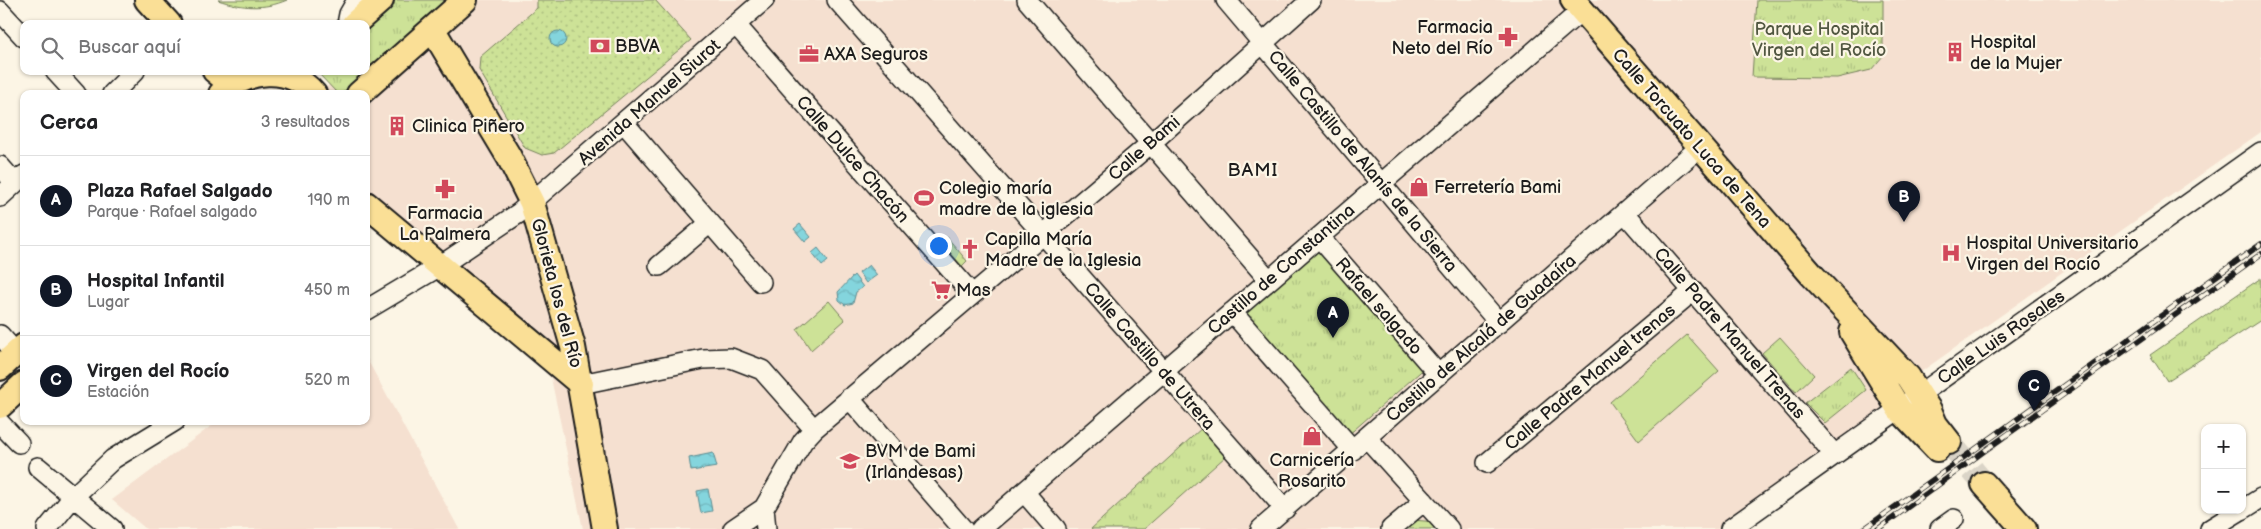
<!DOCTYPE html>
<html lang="es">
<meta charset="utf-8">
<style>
:root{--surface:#fff;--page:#f6f6f6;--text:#202124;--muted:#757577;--line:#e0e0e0;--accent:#111827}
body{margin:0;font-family:"Balsamiq Sans",sans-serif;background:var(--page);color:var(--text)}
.controls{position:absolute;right:15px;bottom:15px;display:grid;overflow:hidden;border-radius:10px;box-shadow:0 1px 4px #0004}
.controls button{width:45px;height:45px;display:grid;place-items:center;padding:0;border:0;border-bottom:1px solid var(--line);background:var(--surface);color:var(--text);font:25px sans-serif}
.you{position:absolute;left:938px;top:245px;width:18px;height:18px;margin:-12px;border:4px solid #fff;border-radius:50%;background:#1a73e8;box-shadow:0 0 0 8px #1a73e833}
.badge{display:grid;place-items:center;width:32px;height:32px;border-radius:50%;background:var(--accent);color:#fff;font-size:16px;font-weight:700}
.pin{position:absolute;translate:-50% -41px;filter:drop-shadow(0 1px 2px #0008)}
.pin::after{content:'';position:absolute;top:26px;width:18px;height:15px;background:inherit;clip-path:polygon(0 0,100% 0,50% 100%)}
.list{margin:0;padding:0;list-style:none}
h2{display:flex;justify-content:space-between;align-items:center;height:65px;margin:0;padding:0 20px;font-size:21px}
h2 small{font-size:16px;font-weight:400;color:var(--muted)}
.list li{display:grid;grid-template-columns:32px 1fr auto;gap:15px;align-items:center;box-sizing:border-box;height:90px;padding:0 20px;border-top:1px solid var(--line)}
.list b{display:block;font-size:19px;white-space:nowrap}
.list p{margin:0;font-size:16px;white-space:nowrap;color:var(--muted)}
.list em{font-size:16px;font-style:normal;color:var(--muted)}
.icon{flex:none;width:28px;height:28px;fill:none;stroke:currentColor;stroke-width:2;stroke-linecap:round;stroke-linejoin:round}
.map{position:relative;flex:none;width:2261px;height:529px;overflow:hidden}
.search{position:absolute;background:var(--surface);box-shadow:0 1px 4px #0004;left:20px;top:20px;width:350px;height:55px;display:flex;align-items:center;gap:12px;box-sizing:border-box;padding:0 18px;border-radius:10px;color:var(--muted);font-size:19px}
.panel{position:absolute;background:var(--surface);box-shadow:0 1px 4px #0004;left:20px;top:90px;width:350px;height:335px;border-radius:10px}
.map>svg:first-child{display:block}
</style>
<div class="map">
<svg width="2261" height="529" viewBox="0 0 2261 529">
<defs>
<pattern id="grass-tufts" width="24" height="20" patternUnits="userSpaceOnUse" patternTransform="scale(1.25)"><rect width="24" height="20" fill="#cde297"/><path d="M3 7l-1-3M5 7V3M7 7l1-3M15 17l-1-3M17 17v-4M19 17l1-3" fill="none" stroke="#afc182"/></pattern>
<pattern id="garden-dots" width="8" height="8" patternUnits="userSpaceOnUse" patternTransform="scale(1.25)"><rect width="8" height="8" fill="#cde297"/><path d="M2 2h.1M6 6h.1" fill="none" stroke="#afc182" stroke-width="1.8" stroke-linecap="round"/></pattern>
<pattern id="water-waves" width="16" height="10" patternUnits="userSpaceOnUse" patternTransform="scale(1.25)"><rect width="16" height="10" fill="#84d5dd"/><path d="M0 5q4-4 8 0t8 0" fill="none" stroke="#71b6bd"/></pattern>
</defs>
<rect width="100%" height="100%" fill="#fcf5e5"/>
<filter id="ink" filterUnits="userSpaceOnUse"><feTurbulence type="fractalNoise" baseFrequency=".02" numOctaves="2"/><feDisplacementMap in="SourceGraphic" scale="10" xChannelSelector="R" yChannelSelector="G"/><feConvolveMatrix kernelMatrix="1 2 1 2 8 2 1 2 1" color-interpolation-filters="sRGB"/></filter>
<g filter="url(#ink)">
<path fill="#f5e0d0" d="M 422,0 L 1561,0 L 1911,400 L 1726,529 L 583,529 L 551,378 L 366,189 L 366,94 L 319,94 L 344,71 L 366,71 L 366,51 Z
M 1590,0 L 2261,0 L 2261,132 L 1918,374 Z
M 366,357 L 459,529 L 146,529 L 112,500 L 218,421 L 366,421 Z"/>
<path fill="url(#grass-tufts)" stroke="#747f5a" d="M 395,0 L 445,0 L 366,71 L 366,27 Z
M 1757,0 L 1883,0 L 1883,56 L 1871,70 L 1837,78 L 1752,77 Z
M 366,71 L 341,94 L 338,94 L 317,72 Z
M 947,237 L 967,261 L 962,266 L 941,242 Z
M 1321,242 L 1427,366 L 1346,437 L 1239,312 Z
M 2261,278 L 2261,320 L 2167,381 L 2150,355 Z
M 1851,367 L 1866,390 L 1825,423 L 1805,403 Z
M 1203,427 L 1226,456 L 1144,529 L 1091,529 Z"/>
<path fill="url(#garden-dots)" stroke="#747f5a" d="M 537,0 L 655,0 L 691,40 L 554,153 L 542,155 L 525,148 L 479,70 L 480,57 L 537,8 Z"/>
<path fill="#cde297" stroke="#747f5a" d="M 218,0 L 287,0 C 264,10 242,8 218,0 Z
M 829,301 L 845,320 L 811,350 L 797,329 Z
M 1687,335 L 1719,371 L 1639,441 L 1610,402 Z
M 1780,337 L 1814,375 L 1796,392 L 1762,353 Z
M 1413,520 L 1436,522 L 1442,529 L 1403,529 Z"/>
<path fill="url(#water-waves)" stroke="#5a8b90" d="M550 39a8 8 0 1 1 16 0a8 8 0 1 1-16 0Z
M 800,224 L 811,237 L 805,242 L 794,229 Z
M 818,248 L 828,261 L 822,266 L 812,253 Z
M 869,265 L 877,275 L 866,283 L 859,273 Z
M 854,275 L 863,287 L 856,292 L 853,303 L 845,305 L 839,300 L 838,292 Z
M 713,453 L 717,467 L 691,471 L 689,458 Z
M 708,489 L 712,511 L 701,513 L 697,491 Z"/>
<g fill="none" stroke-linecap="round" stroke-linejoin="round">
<path stroke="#dad4c7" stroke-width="24" stroke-dasharray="24 12" stroke-linecap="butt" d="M 1949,442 L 1984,484"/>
<defs>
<path id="minor" d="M 837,0 L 1285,509
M 1027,0 L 1269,280
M 1226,0 L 1499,323
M 0,11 L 24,37
M 347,24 L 349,14 L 357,0
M 736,25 L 971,293
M 55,71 L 76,94
M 112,94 L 135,71
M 624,123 L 761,282
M 0,166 L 15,183
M 0,197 L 24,175
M 1625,213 L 1834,454
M 1319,237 L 1439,375
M 659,266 L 710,223
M 366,310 L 440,266 L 519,213 L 764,0
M 1232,312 L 1353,450
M 0,335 L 16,353
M 581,384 L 703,359 L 731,358 L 762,370 L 814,429
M 849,398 L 963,529
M 0,423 L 19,443
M 1367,438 L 1449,529
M 1487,463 L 1693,291
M 38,467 L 112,529
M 1024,492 L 1056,529
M 764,508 L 766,529
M 2242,510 L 2261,498
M 47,529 L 73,497 L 113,459 L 175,421
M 733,529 L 764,508 L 803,441 L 814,429 L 1150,144 L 1311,0
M 981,529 L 1582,10
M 1261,529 L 1700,147
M 1391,529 L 1424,501
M 1730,529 L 2261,152
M 1940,529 L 1954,519
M 2210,529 L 2241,510"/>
<path id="major" d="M 147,0 L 169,24
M 1573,0 L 1812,275 L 1908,377 L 1929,410 L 1935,424 L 1949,442
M 354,24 L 381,0
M 433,30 L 509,157 L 532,203 L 573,347 L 605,529
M 215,71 L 231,84
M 221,94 C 247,69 289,64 314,94
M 359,94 L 465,0
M 366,204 L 581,384
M 1852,332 L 1899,409 L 1937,449
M 0,368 L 24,346
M 0,406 L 24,384
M 1984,484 L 2024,529"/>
</defs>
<use href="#minor" stroke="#1c1c1c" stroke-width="22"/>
<use href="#major" stroke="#1c1c1c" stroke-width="28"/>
<use href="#minor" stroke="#fcf5e5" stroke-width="19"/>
<use href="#major" stroke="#fadf96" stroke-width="24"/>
<defs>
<path id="rail" d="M 1864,529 L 2261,244
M 1878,529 L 1987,449 L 2261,254"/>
</defs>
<use href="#rail" stroke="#1c1c1c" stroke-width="5.5"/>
<use href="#rail" stroke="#fcf5e5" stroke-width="4" stroke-dasharray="11" stroke-linecap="butt"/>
</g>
</g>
<defs>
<symbol id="pharmacy-bare" viewBox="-9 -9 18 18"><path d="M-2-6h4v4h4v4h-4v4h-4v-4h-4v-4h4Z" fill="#d1495b" stroke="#fcf5e5" stroke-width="2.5" paint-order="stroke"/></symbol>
<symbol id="bank-bare" viewBox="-9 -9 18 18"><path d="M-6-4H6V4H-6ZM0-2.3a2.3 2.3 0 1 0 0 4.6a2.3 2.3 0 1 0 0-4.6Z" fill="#d1495b" stroke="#fcf5e5" stroke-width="2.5" paint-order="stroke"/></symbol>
<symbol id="building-bare" viewBox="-9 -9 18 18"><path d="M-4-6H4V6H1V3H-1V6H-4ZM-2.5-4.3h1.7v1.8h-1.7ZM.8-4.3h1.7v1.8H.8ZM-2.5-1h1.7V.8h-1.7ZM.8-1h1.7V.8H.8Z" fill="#d1495b" stroke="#fcf5e5" stroke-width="2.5" paint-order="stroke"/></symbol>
<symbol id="office-bare" viewBox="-9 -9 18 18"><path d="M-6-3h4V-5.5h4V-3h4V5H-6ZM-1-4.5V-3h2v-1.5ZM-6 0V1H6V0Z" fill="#d1495b" stroke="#fcf5e5" stroke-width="2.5" paint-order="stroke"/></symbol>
<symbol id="shop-bare" viewBox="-9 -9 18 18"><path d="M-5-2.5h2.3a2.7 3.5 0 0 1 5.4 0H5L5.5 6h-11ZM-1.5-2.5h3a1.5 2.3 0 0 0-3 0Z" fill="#d1495b" stroke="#fcf5e5" stroke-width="2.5" paint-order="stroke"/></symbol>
<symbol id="stadium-bare" viewBox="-9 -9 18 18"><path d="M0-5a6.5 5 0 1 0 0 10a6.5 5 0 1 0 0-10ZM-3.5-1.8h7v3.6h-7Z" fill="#d1495b" stroke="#fcf5e5" stroke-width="2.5" paint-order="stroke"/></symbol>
<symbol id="church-bare" viewBox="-9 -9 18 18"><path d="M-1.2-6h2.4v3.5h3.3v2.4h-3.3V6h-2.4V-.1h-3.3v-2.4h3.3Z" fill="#d1495b" stroke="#fcf5e5" stroke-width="2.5" paint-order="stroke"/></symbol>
<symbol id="hospital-bare" viewBox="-9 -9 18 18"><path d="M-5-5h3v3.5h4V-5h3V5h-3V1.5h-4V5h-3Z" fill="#d1495b" stroke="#fcf5e5" stroke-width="2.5" paint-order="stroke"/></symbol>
<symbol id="supermarket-bare" viewBox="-9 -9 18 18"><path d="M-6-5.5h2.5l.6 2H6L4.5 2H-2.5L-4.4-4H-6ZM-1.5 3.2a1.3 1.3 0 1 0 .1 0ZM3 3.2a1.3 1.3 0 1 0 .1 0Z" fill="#d1495b" stroke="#fcf5e5" stroke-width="2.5" paint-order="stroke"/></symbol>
<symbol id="school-bare" viewBox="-9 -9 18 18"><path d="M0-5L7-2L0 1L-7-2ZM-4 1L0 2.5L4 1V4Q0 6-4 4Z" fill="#d1495b" stroke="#fcf5e5" stroke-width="2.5" paint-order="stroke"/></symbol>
</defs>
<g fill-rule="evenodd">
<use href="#pharmacy-bare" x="1494" y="23" width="28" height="28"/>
<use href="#bank-bare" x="586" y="32" width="28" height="28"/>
<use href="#building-bare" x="1941" y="38" width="28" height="28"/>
<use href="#office-bare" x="795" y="40" width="28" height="28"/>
<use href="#building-bare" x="383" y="112" width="28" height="28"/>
<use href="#shop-bare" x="1405" y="173" width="28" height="28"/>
<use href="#pharmacy-bare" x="431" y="175" width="28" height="28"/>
<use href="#stadium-bare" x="910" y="184" width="28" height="28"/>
<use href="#church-bare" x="956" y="235" width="28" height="28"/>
<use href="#hospital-bare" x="1937" y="239" width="28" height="28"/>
<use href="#supermarket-bare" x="927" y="276" width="28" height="28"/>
<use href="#shop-bare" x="1298" y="422" width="28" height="28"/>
<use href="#school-bare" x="836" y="447" width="28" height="28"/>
</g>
<g text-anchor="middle" stroke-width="4.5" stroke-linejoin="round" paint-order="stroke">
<g font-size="18" fill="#1c1c1c" stroke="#fcf5e5" text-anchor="start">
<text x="1493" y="33" text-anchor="end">Farmacia<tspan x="1493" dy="21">Neto del Río</tspan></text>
<text x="1970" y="48">Hospital<tspan x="1970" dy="21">de la Mujer</tspan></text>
<text x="615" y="52">BBVA</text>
<text x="824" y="60">AXA Seguros</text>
<text x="412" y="132">Clinica Piñero</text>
<text x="1434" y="193">Ferretería Bami</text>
<text x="939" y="194">Colegio maría<tspan x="939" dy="21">madre de la iglesia</tspan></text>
<text x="445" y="219" text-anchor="middle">Farmacia<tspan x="445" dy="21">La Palmera</tspan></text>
<text x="985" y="245">Capilla María<tspan x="985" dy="21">Madre de la Iglesia</tspan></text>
<text x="1966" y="249">Hospital Universitario<tspan x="1966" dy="21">Virgen del Rocío</tspan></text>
<text x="956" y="296">Mas</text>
<text x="865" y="457">BVM de Bami<tspan x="865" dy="21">(Irlandesas)</tspan></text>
<text x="1312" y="466" text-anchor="middle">Carnicería<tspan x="1312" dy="21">Rosarito</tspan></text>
</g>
<g font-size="18" fill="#515741" stroke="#fcf5e5">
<text x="1819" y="35">Parque Hospital<tspan x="1819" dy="21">Virgen del Rocío</tspan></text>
</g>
<g font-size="18" fill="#1c1c1c" stroke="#fcf5e5">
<text transform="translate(649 102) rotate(-41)" y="6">Avenida Manuel Siurot</text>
<text transform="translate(1692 138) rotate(49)" y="6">Calle Torcuato Luca de Tena</text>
<text transform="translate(1144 148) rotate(-41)" y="6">Calle Bami</text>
<text transform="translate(853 159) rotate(49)" y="6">Calle Dulce Chacón</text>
<text transform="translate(1363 161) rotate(50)" y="6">Calle Castillo de Alanís de la Sierra</text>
<text transform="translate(1281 269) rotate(-41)" y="6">Castillo de Constantina</text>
<text transform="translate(557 293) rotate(75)" y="6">Glorieta los del Río</text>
<text transform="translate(1379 306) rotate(49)" y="6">Rafael salgado</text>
<text transform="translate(1730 333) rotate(49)" y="6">Calle Padre Manuel Trenas</text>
<text transform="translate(2001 337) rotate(-35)" y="6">Calle Luis Rosales</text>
<text transform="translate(1481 338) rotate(-41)" y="6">Castillo de Alcalá de Guadaíra</text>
<text transform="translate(1150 356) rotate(49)" y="6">Calle Castillo de Utrera</text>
<text transform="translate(1590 377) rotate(-40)" y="6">Calle Padre Manuel trenas</text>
</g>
<g font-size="19" letter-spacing="1" fill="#1c1c1c" stroke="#fcf5e5">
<text x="1253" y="176">BAMI</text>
</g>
</g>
</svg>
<div class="controls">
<button>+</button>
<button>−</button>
</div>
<div class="you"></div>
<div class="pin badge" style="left:1333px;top:338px">A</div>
<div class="pin badge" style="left:1904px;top:222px">B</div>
<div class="pin badge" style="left:2034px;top:411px">C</div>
<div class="search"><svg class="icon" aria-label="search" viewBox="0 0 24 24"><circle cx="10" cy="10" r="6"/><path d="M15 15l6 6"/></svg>Buscar aquí</div>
<section class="panel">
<h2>Cerca<small>3 resultados</small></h2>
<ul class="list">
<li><span class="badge">A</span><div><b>Plaza Rafael Salgado</b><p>Parque · Rafael salgado</p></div><em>190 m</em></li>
<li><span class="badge">B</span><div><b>Hospital Infantil</b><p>Lugar</p></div><em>450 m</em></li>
<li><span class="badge">C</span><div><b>Virgen del Rocío</b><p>Estación</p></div><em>520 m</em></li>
</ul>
</section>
</div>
